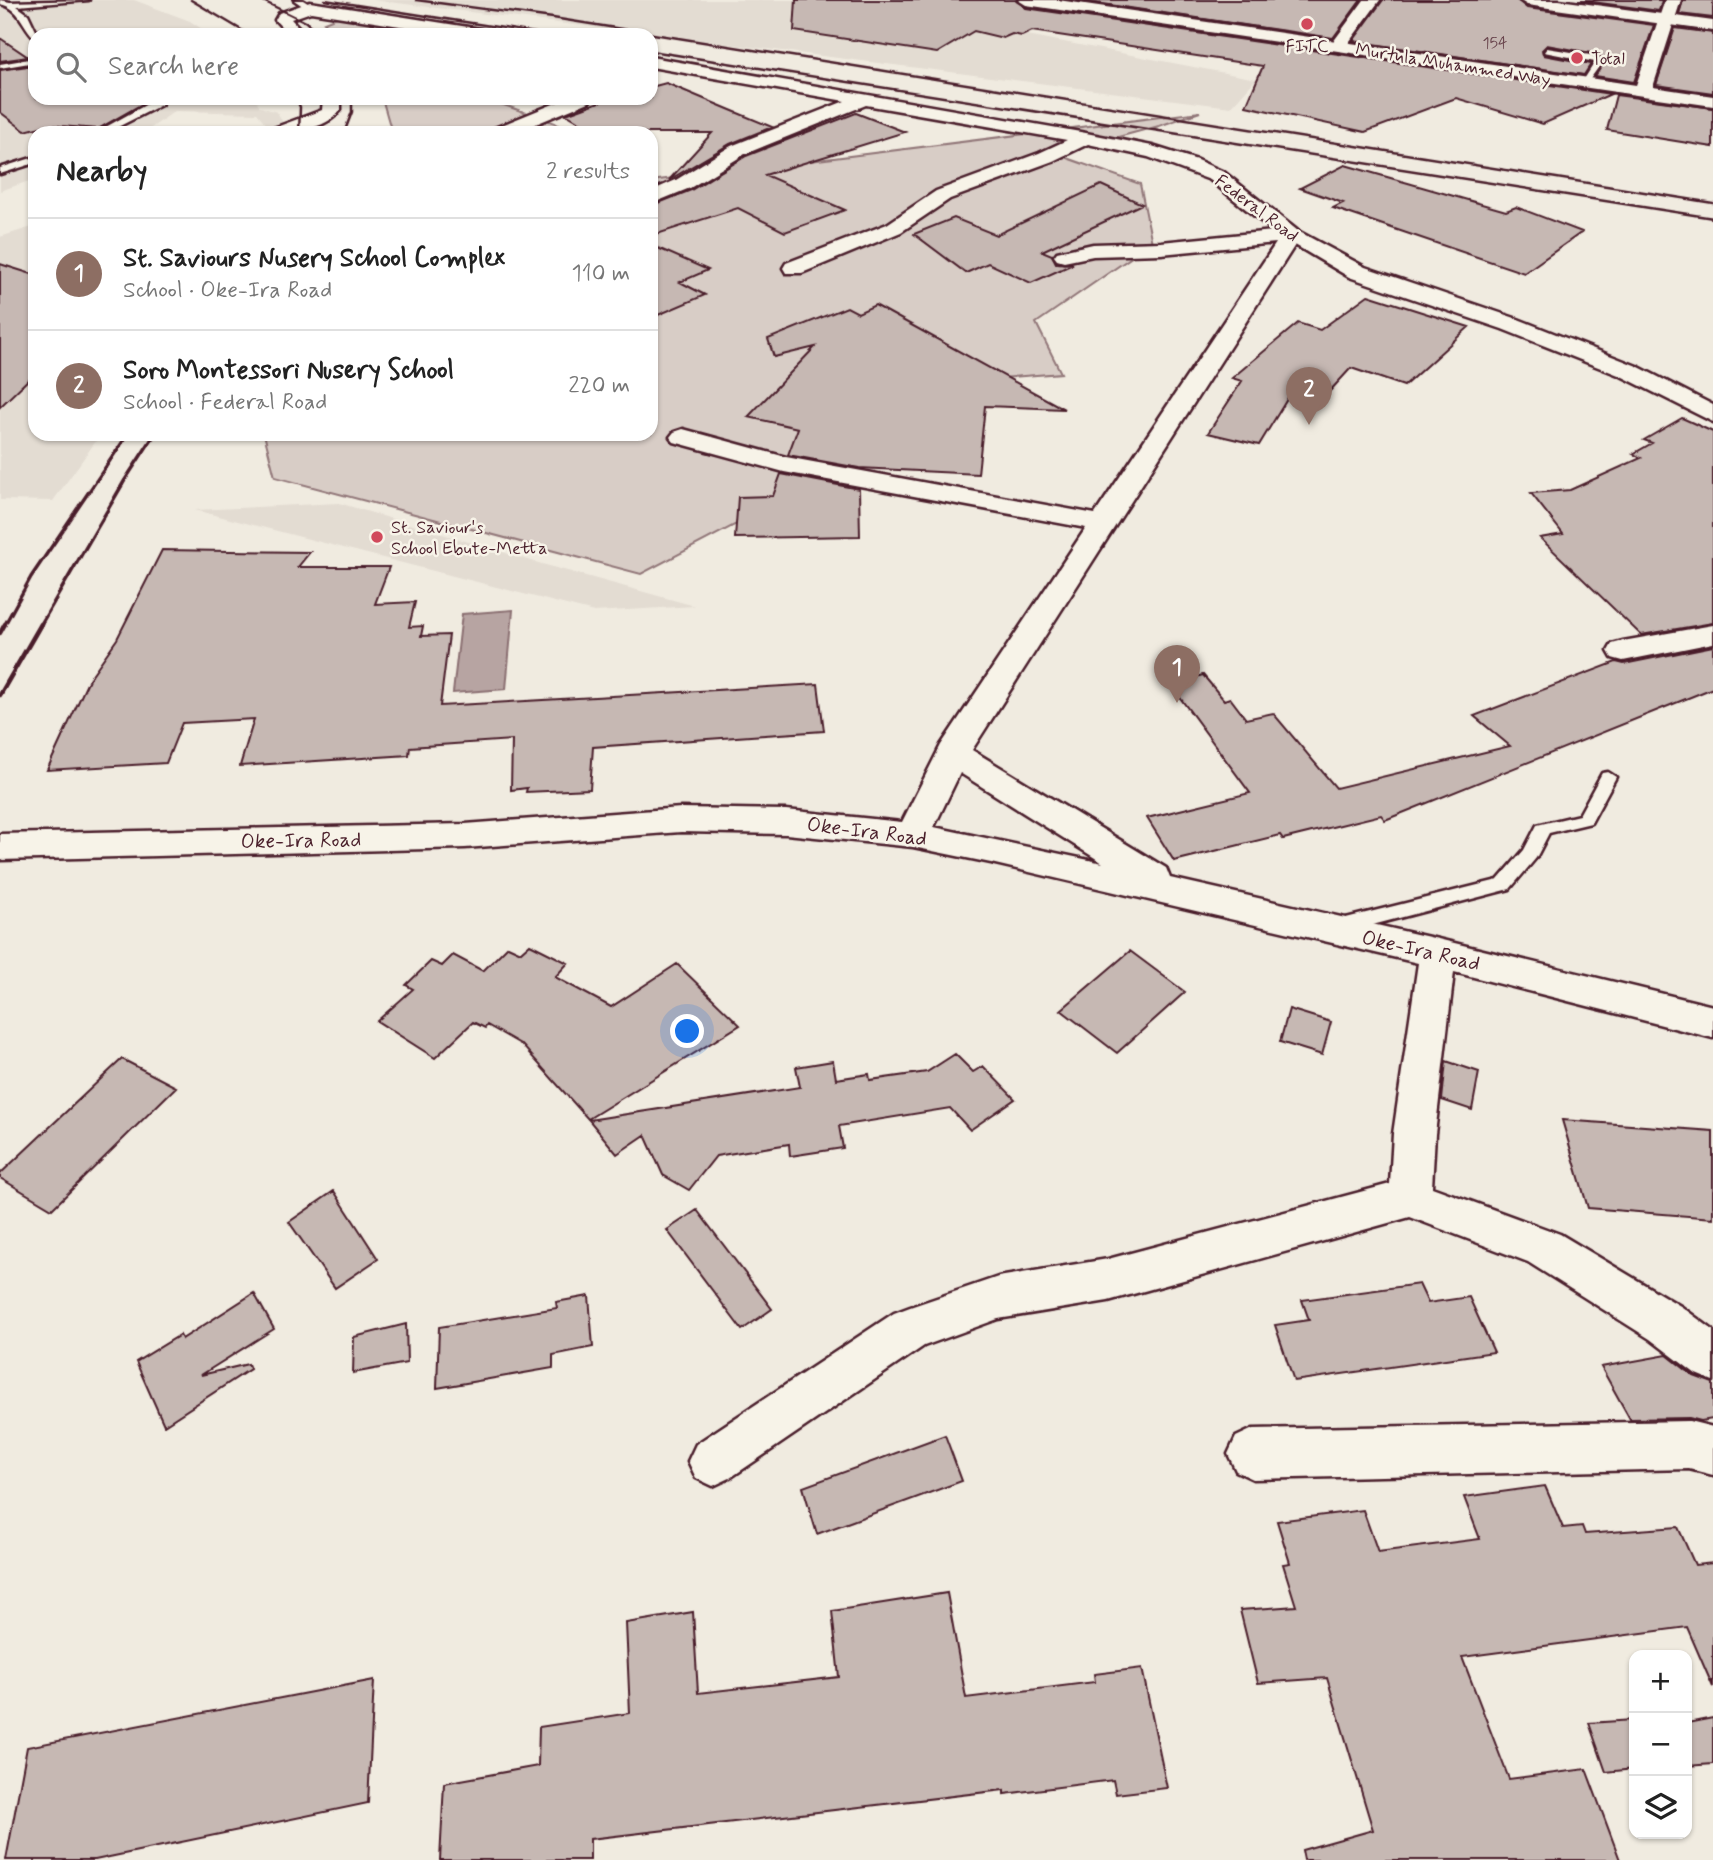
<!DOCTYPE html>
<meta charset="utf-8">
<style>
:root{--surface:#fff;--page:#f6f6f6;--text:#222;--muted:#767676;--line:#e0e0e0;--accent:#d1495b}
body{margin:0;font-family:Mynerve,sans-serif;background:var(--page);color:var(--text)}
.controls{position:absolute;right:21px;bottom:21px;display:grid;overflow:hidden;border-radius:14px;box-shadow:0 2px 5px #0004}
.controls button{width:63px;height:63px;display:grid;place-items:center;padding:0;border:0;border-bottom:2px solid var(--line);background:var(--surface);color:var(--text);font:35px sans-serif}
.you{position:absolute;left:688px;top:1032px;width:24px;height:24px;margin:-18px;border:5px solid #fff;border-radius:50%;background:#1a73e8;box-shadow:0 0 0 10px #1a73e833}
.badge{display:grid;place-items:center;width:46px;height:46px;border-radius:50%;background:var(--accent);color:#fff;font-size:23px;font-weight:700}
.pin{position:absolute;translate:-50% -58px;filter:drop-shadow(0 2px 4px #0008)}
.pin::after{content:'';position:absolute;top:37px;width:24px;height:21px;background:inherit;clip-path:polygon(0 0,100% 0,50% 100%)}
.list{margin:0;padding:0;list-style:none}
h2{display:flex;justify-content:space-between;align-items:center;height:91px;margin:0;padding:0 28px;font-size:30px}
h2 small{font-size:23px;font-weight:400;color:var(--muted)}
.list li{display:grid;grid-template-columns:46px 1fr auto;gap:21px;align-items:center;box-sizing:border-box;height:112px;padding:0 28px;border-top:2px solid var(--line)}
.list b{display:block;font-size:26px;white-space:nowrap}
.list p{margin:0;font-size:23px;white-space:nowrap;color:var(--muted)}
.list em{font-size:23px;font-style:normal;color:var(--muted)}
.icon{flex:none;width:38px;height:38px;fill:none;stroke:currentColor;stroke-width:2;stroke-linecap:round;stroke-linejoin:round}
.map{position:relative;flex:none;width:1713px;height:1860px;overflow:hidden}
.search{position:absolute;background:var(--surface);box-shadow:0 2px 5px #0004;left:28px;top:28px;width:630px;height:77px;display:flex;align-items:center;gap:18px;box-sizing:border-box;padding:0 24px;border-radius:21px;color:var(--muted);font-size:26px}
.panel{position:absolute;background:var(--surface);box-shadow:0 2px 5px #0004;left:28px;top:126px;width:630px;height:315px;border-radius:21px}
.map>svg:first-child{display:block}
</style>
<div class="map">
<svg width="1713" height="1860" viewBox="0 0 1713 1860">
<rect width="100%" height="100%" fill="#f0ebe0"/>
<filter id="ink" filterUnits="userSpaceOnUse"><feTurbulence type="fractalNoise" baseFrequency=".0143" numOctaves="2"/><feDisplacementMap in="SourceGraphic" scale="14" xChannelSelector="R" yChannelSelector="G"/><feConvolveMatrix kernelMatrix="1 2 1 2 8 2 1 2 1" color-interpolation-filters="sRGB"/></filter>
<g filter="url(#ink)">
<path fill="#e3dcd2" d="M 0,0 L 134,0 L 190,21 L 211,35 L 35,35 L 35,98 L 255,98 L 260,107 L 277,112 L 289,133 L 255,133 L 266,124 L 257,113 L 175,111 L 144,133 L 35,133 L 35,179 L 0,191 Z
M 373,0 L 887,0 L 1007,31 L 1256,79 L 1231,107 Z
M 35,226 L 35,434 L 101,434 L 53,501 L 0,500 L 0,237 Z
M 339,503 L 542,564 L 695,606 L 594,612 L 195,510 Z"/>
<path fill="#d8cdc6" stroke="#917678" stroke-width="2" d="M 383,14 L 387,29 L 405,35 L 338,35 L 324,22 L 342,15 Z
M 382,98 L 484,98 L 555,123 L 569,133 L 392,133 Z
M 1200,112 L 1159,126 L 1055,154 L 1140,184 L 1152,243 L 1036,323 L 1061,373 L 976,380 L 815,483 L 641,574 L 275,477 L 264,434 L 651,434 L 651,181 Z"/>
<path fill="#b7a4a2" stroke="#8b6f72" stroke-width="2" d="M 513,610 L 506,689 L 453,693 L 462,614 Z"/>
<path fill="#c6b8b3" stroke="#4a1f2b" stroke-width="2" d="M 796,0 L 1016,0 L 1026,8 L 1611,94 L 1543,124 L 1456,98 L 1365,132 L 1246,106 L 1263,66 L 1032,31 L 1022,36 L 1012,34 L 1003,38 L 974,31 L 937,53 L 794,31 Z
M 1076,0 L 1361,0 L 1333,38 Z
M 1383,0 L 1517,0 L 1527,8 L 1654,25 L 1634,82 L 1595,76 L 1606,60 L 1591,53 L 1547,45 L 1542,50 L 1544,55 L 1591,64 L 1584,75 L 1353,41 Z
M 1578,0 L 1662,0 L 1659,11 Z
M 1683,0 L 1713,0 L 1713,18 L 1679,14 Z
M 1675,28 L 1713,33 L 1713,93 L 1656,85 Z
M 0,38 L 28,57 L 0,61 Z
M 35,65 L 35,98 L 149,98 L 149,100 L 98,129 L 48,125 L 25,131 L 0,112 L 0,70 Z
M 666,83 L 733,111 L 772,127 L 730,144 L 669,180 L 712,133 L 598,133 L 566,114 L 610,98 L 651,98 L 651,87 Z
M 1616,95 L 1713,108 L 1713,147 L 1607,130 Z
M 856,113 L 905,132 L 765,175 L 845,210 L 785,232 L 738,208 L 651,236 L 651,206 L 691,190 L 746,156 Z
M 1345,165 L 1506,211 L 1516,207 L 1582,232 L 1524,273 L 1333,208 L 1343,203 L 1300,188 Z
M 1101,185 L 1142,204 L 1042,251 L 1052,255 L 1056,263 L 1073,264 L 1031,283 L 988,263 L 966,273 L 914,234 L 954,218 L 996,235 Z
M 651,245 L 708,270 L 680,282 L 705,295 L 651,318 Z
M 0,264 L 35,275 L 35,373 L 0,407 Z
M 1368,295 L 1469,327 L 1404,386 L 1351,368 L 1317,405 L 1289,396 L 1259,445 L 1208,433 L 1242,381 L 1232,378 L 1298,323 L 1320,330 Z
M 875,305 L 1064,409 L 985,406 L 978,474 L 859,468 L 788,455 L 798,428 L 748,417 L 815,347 L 774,357 L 768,339 L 847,307 L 858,313 Z
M 1682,418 L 1713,432 L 1713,623 L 1641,635 L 1540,538 L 1563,534 L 1531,493 L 1570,490 L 1641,458 L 1633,454 L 1652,443 L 1644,440 Z
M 781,474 L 859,489 L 860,536 L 735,538 L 738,497 L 773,496 Z
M 162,550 L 310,552 L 298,567 L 389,567 L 375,604 L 415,602 L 409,627 L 423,626 L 421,636 L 449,635 L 440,706 L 818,684 L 824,731 L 593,747 L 590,789 L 526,792 L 527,788 L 511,790 L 512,740 L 410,747 L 409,755 L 240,766 L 254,719 L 182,723 L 166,763 L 47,770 L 89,679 L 117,639 Z
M 1713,646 L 1713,688 L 1385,820 L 1381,815 L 1283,839 L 1280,835 L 1174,861 L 1147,818 L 1250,793 L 1170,684 L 1203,675 L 1224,700 L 1230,698 L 1246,719 L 1273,713 L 1336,788 L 1510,746 L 1474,716 L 1616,662 L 1624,664 Z
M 530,944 L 568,963 L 555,977 L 611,1007 L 677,964 L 740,1025 L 588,1119 L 522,1045 L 487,1025 L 485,1028 L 473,1022 L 435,1058 L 377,1021 L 413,989 L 406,985 L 431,961 L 442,966 L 453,955 L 483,971 L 508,946 L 521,952 Z
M 1130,951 L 1185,992 L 1117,1053 L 1061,1010 Z
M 1289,1009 L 1331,1022 L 1322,1055 L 1280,1042 Z
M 955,1054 L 973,1072 L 983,1066 L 1015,1099 L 970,1130 L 950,1108 L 839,1126 L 843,1148 L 790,1156 L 789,1144 L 716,1156 L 689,1190 L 663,1175 L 645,1135 L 617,1154 L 589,1120 L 800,1087 L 796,1067 L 833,1061 L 836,1079 L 869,1074 L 870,1080 L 927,1072 Z
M 122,1059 L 176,1087 L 52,1209 L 0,1178 L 0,1174 Z
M 1446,1061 L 1479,1072 L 1472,1110 L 1442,1100 Z
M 1562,1120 L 1713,1131 L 1713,1218 L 1588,1208 Z
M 334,1191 L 378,1259 L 335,1288 L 289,1222 Z
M 697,1210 L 772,1309 L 742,1330 L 667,1230 Z
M 1419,1284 L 1428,1303 L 1469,1297 L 1494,1352 L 1294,1381 L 1275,1325 L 1309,1320 L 1302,1300 Z
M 254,1293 L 274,1329 L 201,1375 L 248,1364 L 250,1369 L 164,1425 L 136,1362 L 180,1335 L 182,1339 Z
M 589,1296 L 593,1347 L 553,1355 L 553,1368 L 437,1388 L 439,1327 L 557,1308 L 556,1302 Z
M 406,1324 L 407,1363 L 353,1373 L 354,1337 Z
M 1667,1355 L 1694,1376 L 1713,1383 L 1713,1419 L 1701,1421 L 1689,1418 L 1630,1419 L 1601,1367 Z
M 945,1435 L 962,1481 L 817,1534 L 803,1487 Z
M 1545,1486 L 1563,1528 L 1582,1526 L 1585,1534 L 1678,1527 L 1695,1565 L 1713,1563 L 1713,1687 L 1687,1627 L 1462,1657 L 1509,1779 L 1586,1769 L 1620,1860 L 1304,1860 L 1302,1850 L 1373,1830 L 1327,1678 L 1258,1683 L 1240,1610 L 1296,1606 L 1283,1564 L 1290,1563 L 1277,1521 L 1363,1510 L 1378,1552 L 1480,1539 L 1464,1497 Z
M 947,1593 L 966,1698 L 1095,1682 L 1094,1674 L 1142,1668 L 1167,1788 L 1116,1794 L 1113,1780 L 1004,1794 L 1004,1790 L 590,1839 L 590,1860 L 440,1860 L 444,1783 L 538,1766 L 539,1727 L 630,1713 L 626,1623 L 693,1612 L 698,1693 L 839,1677 L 832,1611 Z
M 374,1680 L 368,1803 L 95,1860 L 6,1860 L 27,1747 Z
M 1713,1718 L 1713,1764 L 1687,1766 L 1687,1723 Z
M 1633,1720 L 1634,1769 L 1606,1772 L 1589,1723 Z"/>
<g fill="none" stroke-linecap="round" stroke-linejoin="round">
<defs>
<path id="service" d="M 0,0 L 10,2 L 89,0 L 17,6 L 28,14 L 38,35 L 35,35 L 35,38 C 22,27 21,8 0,4 Z
M 294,0 L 303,0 L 314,7 L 307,9 Z
M 1547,48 L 1590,55 L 1603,61 L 1585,86 L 1581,84 L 1595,62 L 1544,52 Z
M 35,58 L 35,62 L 0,68 L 0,64 Z
M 158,98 L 167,98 L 161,105 L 106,133 L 95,133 Z
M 35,157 L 35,163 L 0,174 L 0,168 Z
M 1608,772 L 1616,777 L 1591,823 L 1549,833 L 1536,858 L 1510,889 L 1338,934 L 1332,932 L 1329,927 L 1332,922 L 1338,920 L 1498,880 L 1524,850 L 1537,825 L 1579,815 L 1602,773 Z"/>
<path id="minor" d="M 1364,0 L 1380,0 L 1344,49 L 1332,49 L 1330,46 Z
M 1519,0 L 1559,0 L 1713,21 L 1713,31 L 1527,5 Z
M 310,2 L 487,30 L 495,35 L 457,35 L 311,12 L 291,19 L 306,35 L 289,35 L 275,20 L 279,13 Z
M 651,57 L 1086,133 L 1152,146 L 1197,160 L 1224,172 L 1298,231 L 1365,267 L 1518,319 L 1637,366 L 1713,405 L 1713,422 L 1621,376 L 1502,329 L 1349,277 L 1295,245 L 972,750 L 1166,868 L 1170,878 L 1438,939 L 1713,1006 L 1713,1038 L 1454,972 L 1435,1134 L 1432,1187 L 1560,1234 L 1682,1307 L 1713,1330 L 1713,1381 L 1696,1374 L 1650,1339 L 1528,1262 L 1410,1217 L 1108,1301 L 998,1319 L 924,1346 L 730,1478 L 713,1486 L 696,1478 L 688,1461 L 696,1444 L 894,1313 L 910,1307 L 998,1277 L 1108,1259 L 1390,1184 L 1393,1134 L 1418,963 L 991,863 L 913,847 L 786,834 L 681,832 L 465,848 L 0,860 L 0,834 L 465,824 L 681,808 L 786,810 L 902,822 L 941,745 L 1086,528 L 784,472 L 674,442 L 670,437 L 674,432 L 683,429 L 786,457 L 1095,514 L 1276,243 L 1161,254 L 1093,256 L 1064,262 L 1057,260 L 1054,256 L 1057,252 L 1093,244 L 1161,242 L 1273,231 L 1210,180 L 1148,157 L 1088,144 L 1053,161 L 950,199 L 901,232 L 802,273 L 786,273 L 783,268 L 786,263 L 887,224 L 936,191 L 1039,153 L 1067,140 L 866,105 L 745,154 L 690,188 L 651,204 L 651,191 L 676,180 L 731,146 L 845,101 L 651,67 ZM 960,773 L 1103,863 L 934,827 Z
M 323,98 L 341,98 L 341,110 C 326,130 291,133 268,133 L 271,129 L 322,110 Z
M 568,98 L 592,98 L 589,102 L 514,133 L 489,133 L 492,129 Z
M 1713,625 L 1713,643 L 1623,661 L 1612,658 L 1608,651 L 1612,644 L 1623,641 Z
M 1689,1421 L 1713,1427 L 1713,1475 L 1689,1469 L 1253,1479 L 1236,1471 L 1228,1454 L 1236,1437 L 1253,1429 Z"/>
<path id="primary" d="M 1018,0 L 1058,0 L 1643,86 L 1652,91 L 1643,96 L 1026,5 Z"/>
<path id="trunk" d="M 1665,0 L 1681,0 L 1653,87 L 1713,96 L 1713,106 L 1643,96 L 1634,91 Z"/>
</defs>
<use href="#service" stroke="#4a1f2b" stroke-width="5"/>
<use href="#minor" stroke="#4a1f2b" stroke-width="5"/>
<use href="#primary" stroke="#4a1f2b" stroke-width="6"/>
<use href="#trunk" stroke="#4a1f2b" stroke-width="6"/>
<use href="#service" fill="#f7f3e8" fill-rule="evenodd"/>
<use href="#minor" fill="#f7f3e8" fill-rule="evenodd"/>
<use href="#primary" fill="#f7f3e8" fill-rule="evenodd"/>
<use href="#trunk" fill="#f7f3e8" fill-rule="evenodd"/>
<path stroke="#4a1f2b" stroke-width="2.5" d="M 191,0 L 250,35
M 261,0 L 306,22 L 320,35
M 325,0 L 548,35
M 416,0 L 553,18 L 1713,203
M 651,51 L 1713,218
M 296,98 L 300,107 L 299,133
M 344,133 L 352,112 L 352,98"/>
<path stroke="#4a1f2b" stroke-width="3.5" d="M 4,626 L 31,577 L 128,434
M 40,626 L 125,480 L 155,434"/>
<path stroke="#4a1f2b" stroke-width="4.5" d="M 0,633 L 5,624
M 0,695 L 41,624"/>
</g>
</g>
<g fill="#d1495b" stroke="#f7f3e8" stroke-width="2.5">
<circle cx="1307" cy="24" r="7"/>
<circle cx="1577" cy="58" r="7"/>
<circle cx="377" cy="537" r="7"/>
</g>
<g text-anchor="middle" stroke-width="5" stroke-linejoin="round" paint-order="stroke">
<g font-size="16" fill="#69454d">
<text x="1495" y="48">154</text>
</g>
<g font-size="18" fill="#4a1f2b" stroke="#f7f3e8" text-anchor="start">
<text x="1307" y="52" text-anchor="middle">FITC</text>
<text x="1591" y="64">Total</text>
<text x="391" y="533">St. Saviour's<tspan x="391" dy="21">School Ebute-Metta</tspan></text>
</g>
<g font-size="18" fill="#4a1f2b" stroke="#f7f3e8">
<text transform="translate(1453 64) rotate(9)" y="6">Murtula Muhammed Way</text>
<text transform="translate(1257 208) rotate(37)" y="6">Federal Road</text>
</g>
<g font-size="21" fill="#4a1f2b" stroke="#f7f3e8">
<text transform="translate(867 831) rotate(7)" y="7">Oke-Ira Road</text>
<text transform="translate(301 840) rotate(-1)" y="7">Oke-Ira Road</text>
<text transform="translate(1421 950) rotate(13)" y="7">Oke-Ira Road</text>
</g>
</g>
</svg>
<div class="controls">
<button>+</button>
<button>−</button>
<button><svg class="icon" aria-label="layers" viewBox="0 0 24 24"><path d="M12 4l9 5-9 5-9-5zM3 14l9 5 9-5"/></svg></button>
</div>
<div class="you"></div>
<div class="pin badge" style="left:1177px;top:703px;background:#8d6e63">1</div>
<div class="pin badge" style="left:1309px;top:425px;background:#8d6e63">2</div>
<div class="search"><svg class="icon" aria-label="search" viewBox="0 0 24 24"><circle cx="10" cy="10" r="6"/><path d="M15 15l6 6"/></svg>Search here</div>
<section class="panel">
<h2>Nearby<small>2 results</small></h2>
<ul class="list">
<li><span class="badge" style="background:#8d6e63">1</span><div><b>St. Saviours Nusery School Complex</b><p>School · Oke-Ira Road</p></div><em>110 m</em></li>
<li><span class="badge" style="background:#8d6e63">2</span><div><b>Soro Montessori Nusery School</b><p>School · Federal Road</p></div><em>220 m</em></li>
</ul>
</section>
</div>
